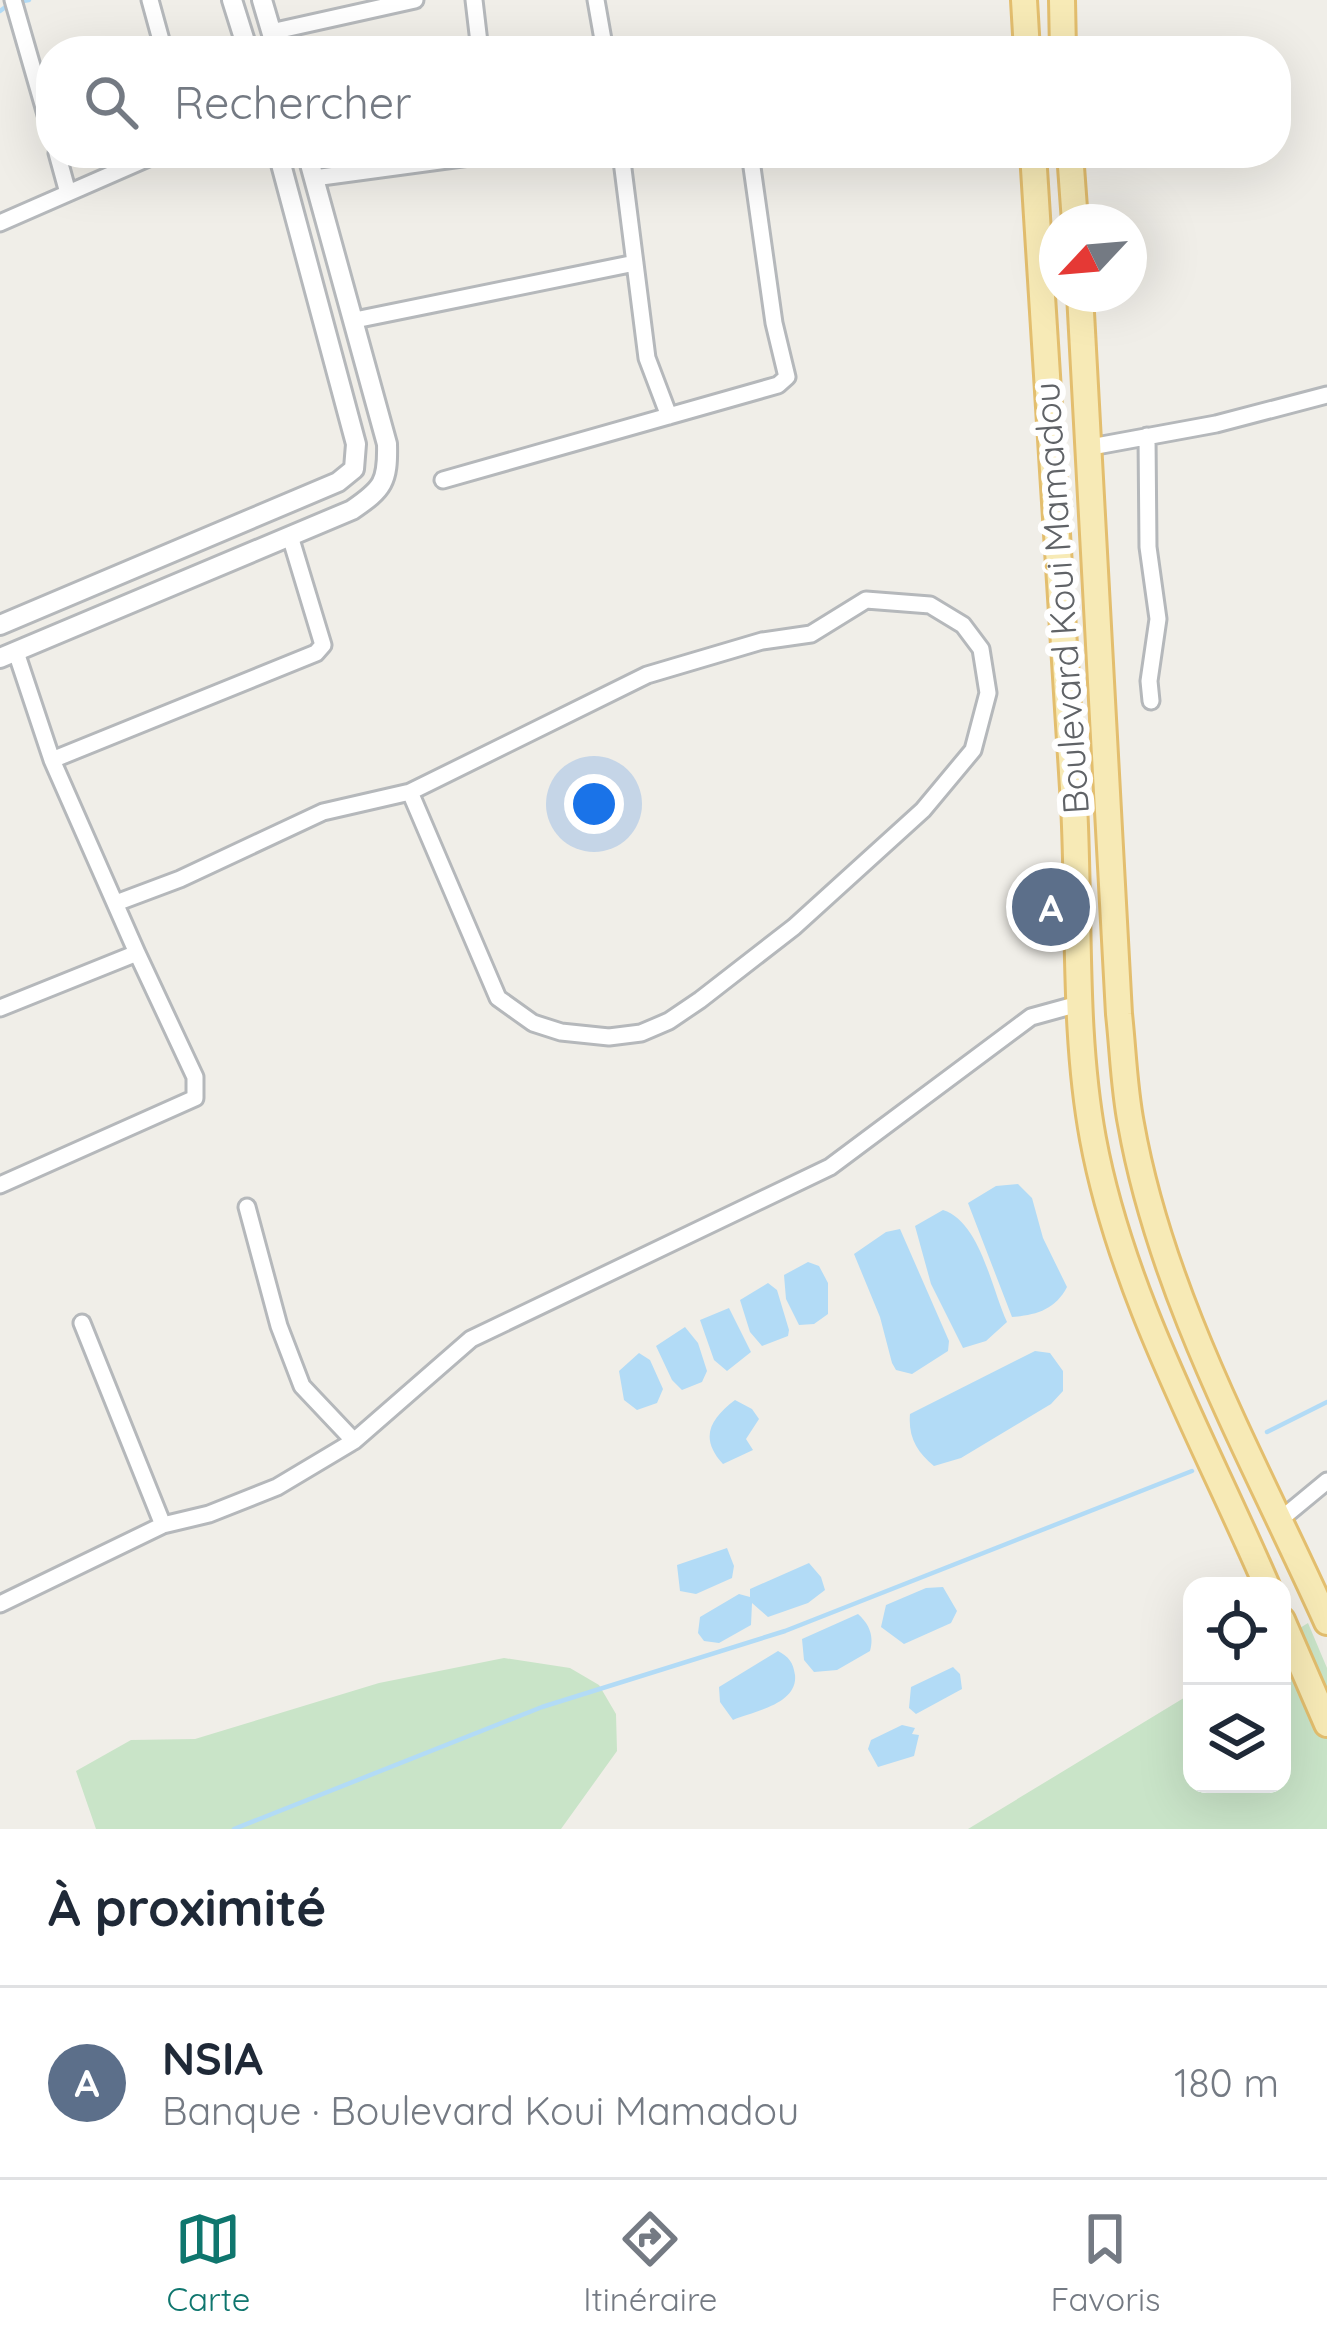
<!DOCTYPE html>
<html lang="fr">
<meta charset="utf-8">
<style>
:root{--surface:#fff;--page:#f2f2f3;--text:#1f2937;--muted:#747a83;--line:#e0e1e3;--accent:#0f766e}
body{margin:0;font-family:Quicksand,sans-serif;background:var(--page);color:var(--text)}
.controls{position:absolute;right:36px;bottom:36px;display:grid;overflow:hidden;border-radius:24px;box-shadow:0 12px 48px #0002}
.controls button{width:108px;height:108px;display:grid;place-items:center;padding:0;border:0;border-bottom:3px solid var(--line);background:var(--surface);color:var(--text);font:60px sans-serif}
.compass{position:absolute;left:1039px;top:204px;width:108px;height:108px;border-radius:50%;background:var(--surface);box-shadow:0 12px 48px #0002;rotate:244deg}
.you{position:absolute;left:594px;top:804px;width:42px;height:42px;margin:-30px;border:9px solid #fff;border-radius:50%;background:#1a73e8;box-shadow:0 0 0 18px #1a73e833}
.badge{display:grid;place-items:center;width:78px;height:78px;border-radius:50%;background:var(--accent);color:#fff;font-size:39px;font-weight:700}
.pin{position:absolute;translate:-50% -50%;border:6px solid #fff;box-shadow:0 3px 12px #0006}
.list{margin:0;padding:0;list-style:none}
h2{display:flex;justify-content:space-between;align-items:center;height:156px;margin:0;padding:0 48px;font-size:51px}
h2 small{font-size:39px;font-weight:400;color:var(--muted)}
.list li{display:grid;grid-template-columns:78px 1fr auto;gap:36px;align-items:center;box-sizing:border-box;height:192px;padding:0 48px;border-top:3px solid var(--line)}
.list b{display:block;font-size:45px;white-space:nowrap}
.list p{margin:0;font-size:39px;white-space:nowrap;color:var(--muted)}
.list em{font-size:39px;font-style:normal;color:var(--muted)}
.icon{flex:none;width:66px;height:66px;fill:none;stroke:currentColor;stroke-width:2;stroke-linecap:round;stroke-linejoin:round}
.map{position:relative;flex:none;width:1327px;height:1829px;overflow:hidden}
.search{position:absolute;background:var(--surface);box-shadow:0 12px 48px #0002;left:36px;right:36px;top:36px;height:132px;display:flex;align-items:center;gap:30px;box-sizing:border-box;padding:0 42px;border-radius:48px;color:var(--muted);font-size:45px}
.sheet{height:348px;background:var(--surface)}
nav{display:flex;justify-content:space-around;align-items:center;box-sizing:border-box;height:168px;border-top:3px solid var(--line);background:var(--surface);font-size:33px;color:var(--muted)}
nav a{display:grid;justify-items:center;gap:6px}
nav .on{color:var(--accent)}
.map>svg:first-child{display:block}
</style>
<div class="map">
<svg width="1327" height="1829" viewBox="0 0 1327 1829">
<rect width="100%" height="100%" fill="#f0eee8"/>
<path fill="#c9e4c8" d="M 1308,1623 L 1327,1668 L 1327,1829 L 968,1829 L 1192,1693 L 1192,1784 L 1282,1784 L 1282,1639 Z
M 504,1658 L 570,1668 L 599,1685 L 616,1714 L 617,1751 L 561,1829 L 96,1829 L 76,1771 L 131,1740 L 195,1739 L 379,1683 Z"/>
<path fill="#b2dbf6" d="M 1018,1184 L 1032,1198 L 1043,1238 L 1067,1287 C 1055,1310 1036,1315 1012,1317 L 968,1203 L 996,1186 Z
M 943,1210 C 980,1222 991,1287 1007,1322 L 986,1341 L 963,1348 L 931,1284 L 915,1226 Z
M 900,1229 L 949,1341 L 948,1351 L 912,1374 L 896,1370 L 892,1363 L 880,1317 L 854,1254 L 886,1232 Z
M 808,1262 L 819,1266 L 828,1283 L 828,1314 L 814,1324 L 799,1325 L 786,1299 L 784,1275 Z
M 768,1283 L 777,1290 L 789,1330 L 788,1336 L 762,1346 L 750,1332 L 740,1300 Z
M 729,1308 L 751,1352 L 727,1371 L 714,1360 L 700,1320 Z
M 685,1327 L 698,1343 L 707,1371 L 702,1382 L 682,1390 L 672,1380 L 656,1346 Z
M 1035,1351 L 1050,1353 L 1063,1371 L 1063,1391 L 1051,1404 L 961,1458 L 934,1466 C 917,1452 908,1437 910,1414 Z
M 639,1353 L 650,1360 L 663,1389 L 657,1403 L 637,1410 L 624,1400 L 619,1371 Z
M 735,1400 L 752,1409 L 759,1419 L 746,1439 L 753,1450 L 723,1464 C 699,1438 710,1419 735,1400 Z
M 727,1548 L 734,1566 L 732,1578 L 696,1594 L 680,1591 L 677,1565 Z
M 809,1563 L 821,1577 L 825,1590 L 808,1603 L 768,1617 L 752,1603 L 751,1625 L 719,1643 L 704,1641 L 698,1633 L 700,1617 L 739,1594 L 750,1597 L 750,1589 Z
M 943,1587 L 957,1611 L 951,1623 L 904,1644 L 881,1627 L 886,1605 L 926,1588 Z
M 858,1614 C 870,1625 874,1636 870,1651 L 837,1670 L 814,1672 L 804,1660 L 802,1639 Z
M 778,1651 C 789,1657 793,1662 795,1675 C 798,1704 755,1711 733,1720 L 720,1702 L 719,1687 Z
M 953,1667 L 960,1674 L 962,1689 L 916,1714 L 909,1708 L 911,1687 Z
M 902,1725 L 915,1728 L 912,1734 L 919,1735 L 914,1756 L 878,1767 L 868,1749 L 871,1740 Z"/>
<g fill="none" stroke-linecap="round" stroke-linejoin="round">
<path stroke="#b2dbf6" stroke-width="4.5" d="M 0,11 L 11,3 L 29,0
M 1267,1432 L 1327,1402
M 234,1829 L 542,1707 L 785,1631 L 1192,1471"/>
<defs>
<path id="minor" d="M 13,0 L 51,132
M 150,0 L 164,51
M 474,0 L 480,51
M 596,0 L 605,51
M 271,32 L 415,0
M 57,153 L 68,193
M 621,153 L 647,358 L 669,416
M 314,178 L 499,153
M 0,223 L 160,153
M 355,320 L 635,263
M 1147,436 L 1148,547 L 1158,619 L 1149,681 L 1151,701
M 1091,447 L 1216,424 L 1327,395
M 443,480 L 778,385 L 787,377 L 774,323 L 750,153
M 52,760 L 316,653 L 323,645 L 290,536
M 116,903 L 180,879 L 323,812 L 410,792 L 647,675 L 762,641 L 811,634 L 866,600 L 930,605 L 963,625 L 981,649 L 988,693 L 973,750 L 923,810 L 794,927 L 700,1000 L 669,1021 L 641,1033 L 609,1037 L 561,1032 L 533,1023 L 498,998 L 410,792
M 0,1008 L 137,953 L 52,760 L 16,652
M 0,1185 L 195,1098 L 195,1077 L 137,953
M 247,1207 L 279,1326 L 302,1386 L 354,1441
M 82,1323 L 163,1525
M 1281,1519 L 1327,1481
M 0,1604 L 163,1525 L 209,1514 L 277,1487 L 354,1441 L 471,1339 L 830,1167 L 1031,1017 L 1082,1003"/>
<path id="tertiary" d="M 232,0 L 248,51
M 262,0 L 277,51
M 0,625 L 338,482 L 354,469 L 356,444 L 278,153
M 0,658 L 352,510 C 383,489 388,482 387,444 L 307,153"/>
<path id="primary" d="M 1024,0 L 1027,51
M 1062,0 L 1063,51
M 1033,153 C 1046,370 1061,587 1074,804 C 1080,915 1073,1030 1093,1139 C 1122,1295 1205,1442 1267,1586
M 1070,153 L 1075,222
M 1080,294 L 1119,1014 C 1123,1050 1124,1088 1131,1124 C 1162,1299 1255,1462 1327,1622
M 1282,1620 L 1327,1724"/>
</defs>
<use href="#minor" stroke="#b5b8bb" stroke-width="21"/>
<use href="#tertiary" stroke="#b5b8bb" stroke-width="24"/>
<use href="#primary" stroke="#e3be6e" stroke-width="30"/>
<use href="#minor" stroke="#fff" stroke-width="15"/>
<use href="#tertiary" stroke="#fff" stroke-width="18"/>
<use href="#primary" stroke="#f7eab6" stroke-width="24"/>
</g>
<g text-anchor="middle" stroke-width="12" stroke-linejoin="round" paint-order="stroke">
<g font-size="36" fill="#606367" stroke="#fff">
<text transform="translate(1061 598) rotate(-94)" y="13">Boulevard Koui Mamadou</text>
</g>
</g>
</svg>
<div class="controls">
<button><svg class="icon" aria-label="locate" viewBox="0 0 24 24"><circle cx="12" cy="12" r="6"/><path d="M12 2v4M12 18v4M2 12h4M18 12h4"/></svg></button>
<button><svg class="icon" aria-label="layers" viewBox="0 0 24 24"><path d="M12 4l9 5-9 5-9-5zM3 14l9 5 9-5"/></svg></button>
</div>
<svg class="compass" viewBox="-18 -18 36 36"><path d="M0-13l5 13h-10z" fill="#e53935"/><path d="M0 13l5-13h-10z" fill="#747a83"/></svg>
<div class="you"></div>
<div class="pin badge" style="left:1051px;top:907px;background:#5c6f8a">A</div>
<div class="search"><svg class="icon" aria-label="search" viewBox="0 0 24 24"><circle cx="10" cy="10" r="6"/><path d="M15 15l6 6"/></svg>Rechercher</div>
</div>
<section class="sheet">
<h2>À proximité<small></small></h2>
<ul class="list">
<li><span class="badge" style="background:#5c6f8a">A</span><div><b>NSIA</b><p>Banque · Boulevard Koui Mamadou</p></div><em>180 m</em></li>
</ul>
</section>
<nav>
<a class="on"><svg class="icon" aria-label="map" viewBox="0 0 24 24"><path d="M3 6l6-2 6 2 6-2v14l-6 2-6-2-6 2zM9 4v14M15 6v14"/></svg>Carte</a>
<a><svg class="icon" aria-label="directions" viewBox="0 0 24 24"><path d="M12 3l9 9-9 9-9-9zM9 14v-3h6M13 9l2 2-2 2"/></svg>Itinéraire</a>
<a><svg class="icon" aria-label="saved" viewBox="0 0 24 24"><path d="M7 4h10v16l-5-4-5 4z"/></svg>Favoris</a>
</nav>
